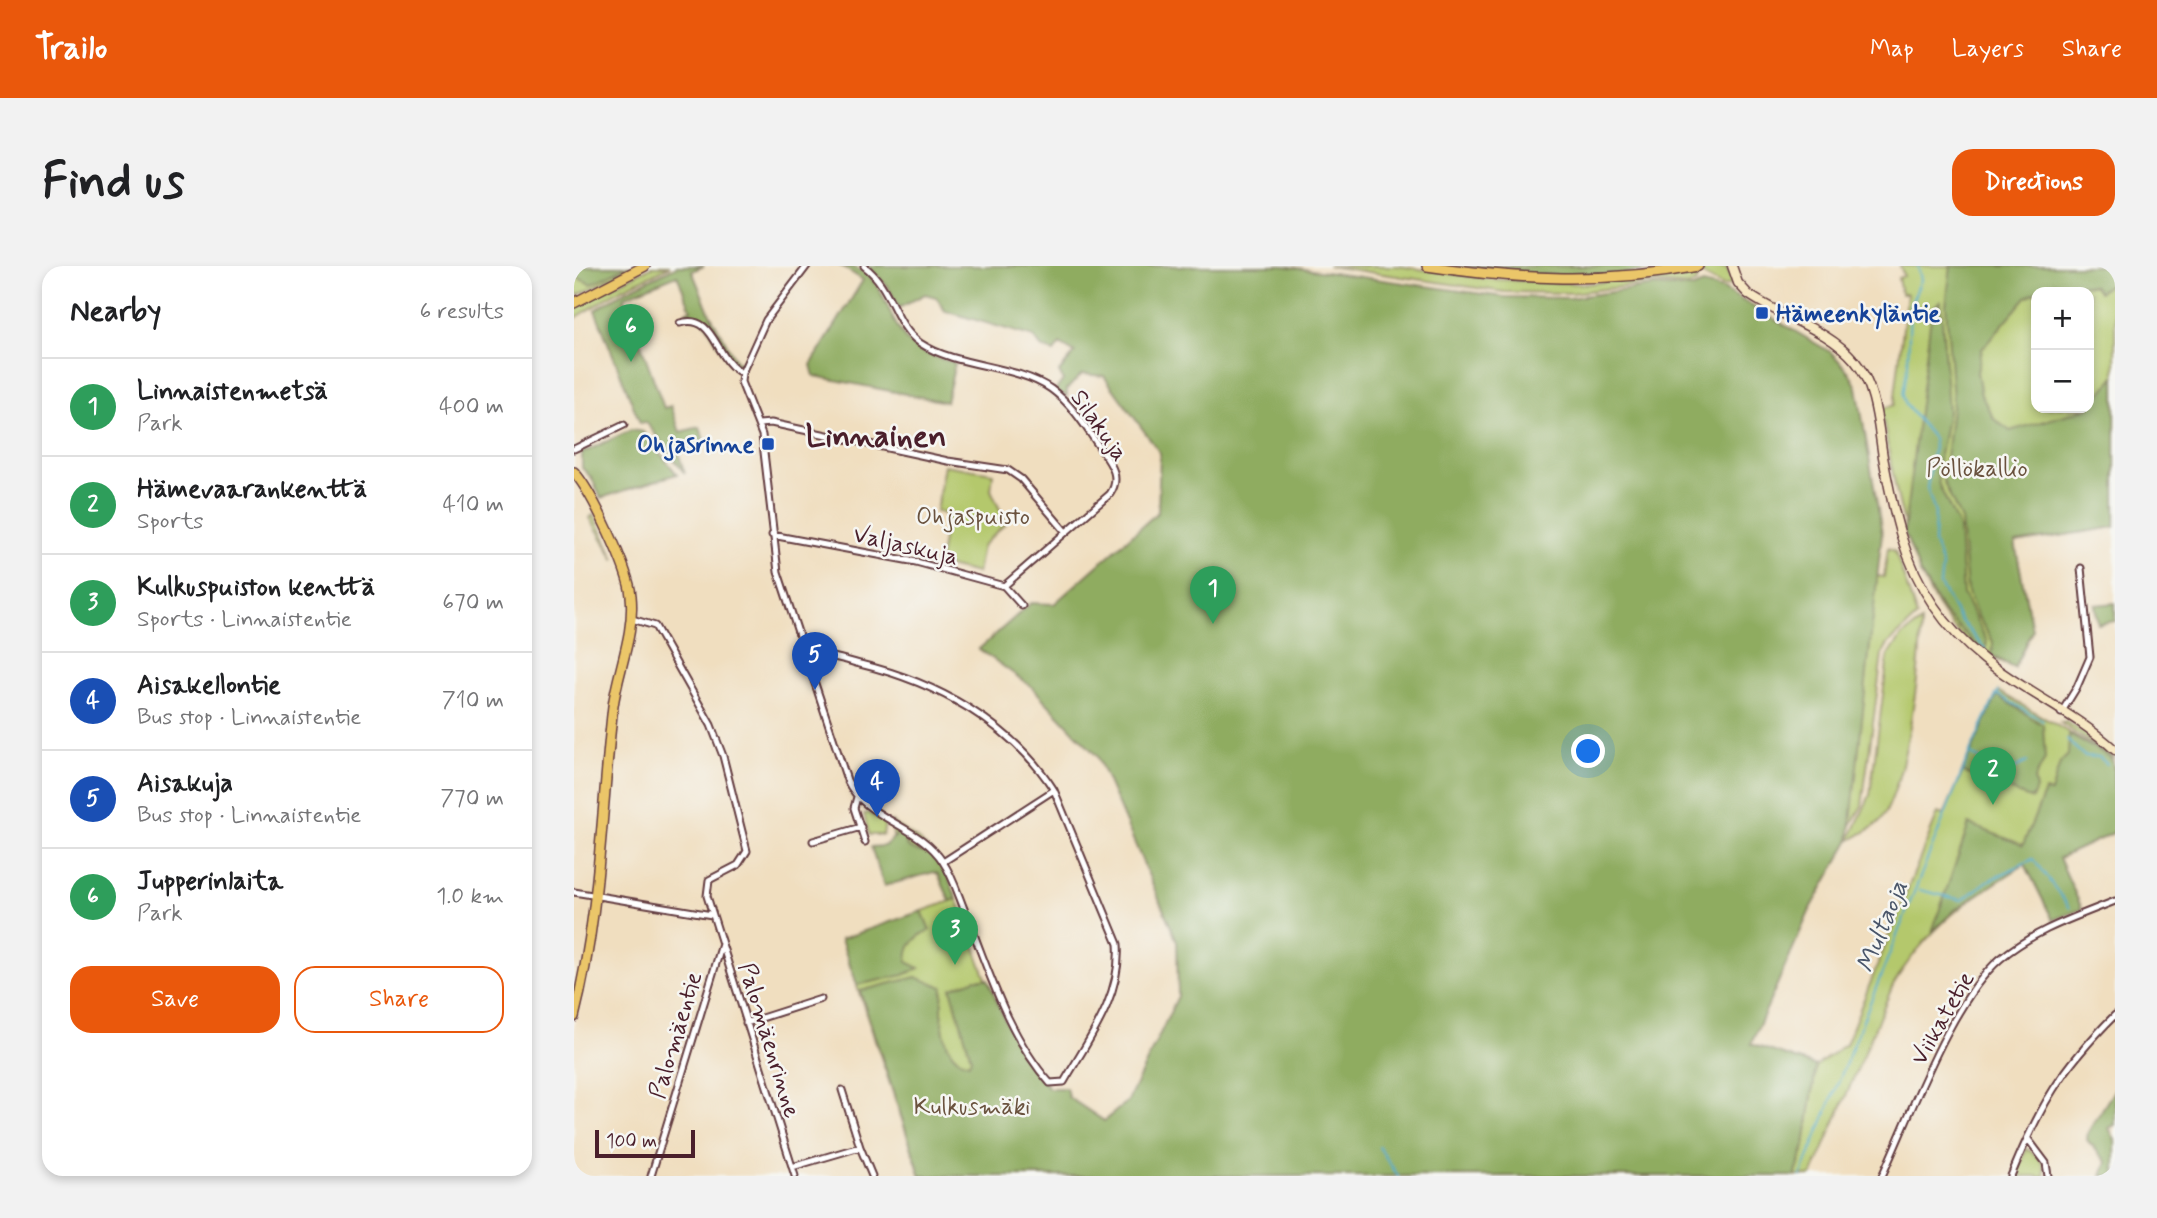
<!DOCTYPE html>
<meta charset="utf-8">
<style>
:root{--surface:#fff;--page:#f2f2f2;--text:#202124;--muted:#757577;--line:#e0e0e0;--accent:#ea580c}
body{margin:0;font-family:Mynerve,sans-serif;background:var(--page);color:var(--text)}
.controls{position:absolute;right:21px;top:21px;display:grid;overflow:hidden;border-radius:14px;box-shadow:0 4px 10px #0003}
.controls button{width:63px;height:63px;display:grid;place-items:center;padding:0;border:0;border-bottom:2px solid var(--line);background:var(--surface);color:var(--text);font:35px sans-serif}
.scale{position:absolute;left:21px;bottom:18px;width:100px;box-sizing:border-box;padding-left:7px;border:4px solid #4a1f2b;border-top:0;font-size:19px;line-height:24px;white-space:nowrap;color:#4a1f2b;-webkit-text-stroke:5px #f6f6f2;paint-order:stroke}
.you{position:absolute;left:1015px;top:486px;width:24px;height:24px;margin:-18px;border:5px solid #fff;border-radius:50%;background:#1a73e8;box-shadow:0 0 0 10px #1a73e833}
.badge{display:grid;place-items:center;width:46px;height:46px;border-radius:50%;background:var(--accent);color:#fff;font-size:23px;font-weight:700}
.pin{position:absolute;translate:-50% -58px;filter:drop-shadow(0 2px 4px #0008)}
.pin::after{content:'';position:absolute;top:37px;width:24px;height:21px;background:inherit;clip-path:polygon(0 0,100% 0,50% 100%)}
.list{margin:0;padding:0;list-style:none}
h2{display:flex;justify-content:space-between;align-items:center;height:91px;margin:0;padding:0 28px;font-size:30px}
h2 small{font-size:23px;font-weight:400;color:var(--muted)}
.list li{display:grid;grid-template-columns:46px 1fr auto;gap:21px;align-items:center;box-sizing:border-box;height:98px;padding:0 28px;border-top:2px solid var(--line)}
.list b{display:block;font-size:26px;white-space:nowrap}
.list p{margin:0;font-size:23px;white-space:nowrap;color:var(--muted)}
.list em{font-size:23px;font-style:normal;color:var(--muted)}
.actions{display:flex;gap:14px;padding:21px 28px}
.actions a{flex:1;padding:16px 0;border:2px solid var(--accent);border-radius:21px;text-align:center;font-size:24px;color:var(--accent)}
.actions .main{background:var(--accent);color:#fff}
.map{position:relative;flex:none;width:1541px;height:910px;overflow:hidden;border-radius:21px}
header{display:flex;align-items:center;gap:42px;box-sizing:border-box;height:98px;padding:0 35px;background:var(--accent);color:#fff}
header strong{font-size:33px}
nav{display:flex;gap:38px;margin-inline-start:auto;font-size:24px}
.intro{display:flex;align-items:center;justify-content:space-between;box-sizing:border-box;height:168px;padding:0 42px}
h1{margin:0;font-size:49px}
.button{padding:18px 32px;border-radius:21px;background:var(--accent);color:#fff;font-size:24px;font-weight:700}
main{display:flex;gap:42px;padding:0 42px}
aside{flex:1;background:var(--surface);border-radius:21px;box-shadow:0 4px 10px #0003}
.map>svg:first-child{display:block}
</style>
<header>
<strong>Trailo</strong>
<nav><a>Map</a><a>Layers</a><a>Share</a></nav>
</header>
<div class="intro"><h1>Find us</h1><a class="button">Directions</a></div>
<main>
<aside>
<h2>Nearby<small>6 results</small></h2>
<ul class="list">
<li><span class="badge" style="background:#2e9e5b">1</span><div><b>Linnaistenmetsä</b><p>Park</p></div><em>400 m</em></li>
<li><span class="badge" style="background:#2e9e5b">2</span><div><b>Hämevaarankenttä</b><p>Sports</p></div><em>410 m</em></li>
<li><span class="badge" style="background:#2e9e5b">3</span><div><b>Kulkuspuiston kenttä</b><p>Sports · Linnaistentie</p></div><em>670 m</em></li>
<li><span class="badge" style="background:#1a4fb4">4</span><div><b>Aisakellontie</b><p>Bus stop · Linnaistentie</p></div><em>710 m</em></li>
<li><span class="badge" style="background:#1a4fb4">5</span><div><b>Aisakuja</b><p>Bus stop · Linnaistentie</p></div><em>770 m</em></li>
<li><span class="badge" style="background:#2e9e5b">6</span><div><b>Jupperinlaita</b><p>Park</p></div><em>1.0 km</em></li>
</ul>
<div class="actions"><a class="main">Save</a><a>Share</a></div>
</aside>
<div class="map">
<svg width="1541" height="910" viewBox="0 0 1541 910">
<rect width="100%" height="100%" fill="#f6f6f2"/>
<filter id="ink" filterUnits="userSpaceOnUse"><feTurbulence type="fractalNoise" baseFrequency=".0143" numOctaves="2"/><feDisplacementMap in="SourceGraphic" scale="14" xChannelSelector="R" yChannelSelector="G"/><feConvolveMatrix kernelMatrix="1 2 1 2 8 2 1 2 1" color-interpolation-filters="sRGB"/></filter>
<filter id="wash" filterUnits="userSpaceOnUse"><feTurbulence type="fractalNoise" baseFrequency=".00686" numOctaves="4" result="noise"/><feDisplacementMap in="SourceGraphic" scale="28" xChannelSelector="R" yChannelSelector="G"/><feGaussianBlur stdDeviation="1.57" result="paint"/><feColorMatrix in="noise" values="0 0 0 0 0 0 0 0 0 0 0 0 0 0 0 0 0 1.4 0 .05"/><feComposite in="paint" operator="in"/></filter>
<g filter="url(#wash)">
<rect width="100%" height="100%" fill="#f0debf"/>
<path fill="#b4c86c" stroke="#7f744c" stroke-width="2" fill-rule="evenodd" d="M 40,0 L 60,0 L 5,29 L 0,27 L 0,10 L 17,18 Z
M 79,0 L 96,0 L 46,24 L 0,53 L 0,40 Z
M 754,0 L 824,0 L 913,13 L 1012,18 L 1124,4 L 1125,9 L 1122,17 L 1114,20 L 1081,17 L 998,27 L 930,26 Z
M 1140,0 L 1153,2 L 1159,18 L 1149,20 L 1129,9 L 1127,3 Z
M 1326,0 L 1541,0 L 1541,261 L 1441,277 L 1458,364 L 1440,402 C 1431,397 1420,393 1411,388 C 1335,344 1322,220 1307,143 L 1320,139 L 1333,28 L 1327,28 L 1324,12 L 1330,10 ZM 1462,26 L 1515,26 L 1515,142 L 1462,142 Z
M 370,199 L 419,207 L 417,224 L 432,257 L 408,280 L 403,307 L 365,298 L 373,249 L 362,245 Z
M 20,248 L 41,294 L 16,252 Z
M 1314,282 L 1321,285 L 1343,351 L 1314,378 L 1308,389 L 1288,540 L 1276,561 L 1303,310 L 1310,311 Z
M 1347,356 C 1347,401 1332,513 1309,551 C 1302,562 1286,568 1275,575 L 1296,529 L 1314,390 L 1328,370 Z
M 1424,425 L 1535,490 L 1541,503 L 1541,566 L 1485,592 L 1508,643 L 1479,654 L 1451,598 C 1397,629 1351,665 1319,719 L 1238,910 L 1221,910 L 1231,880 L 1242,800 L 1272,778 L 1364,547 L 1370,549 Z
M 1493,456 L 1532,481 L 1541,493 L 1487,457 Z
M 295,547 L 311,557 L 309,569 L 295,569 L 290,548 Z
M 318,556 L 346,575 L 360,589 L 339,587 L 325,567 L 319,571 Z
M 383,633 C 408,695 426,774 475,822 L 492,822 L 494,831 L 530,855 L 347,910 L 267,673 Z
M 1452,883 C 1463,888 1473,897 1470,910 L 1443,910 Z"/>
<path fill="#8fac60" stroke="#6c6646" stroke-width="2" d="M 0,0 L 54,0 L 17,18 L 0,10 Z
M 103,0 L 130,0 L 118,5 L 136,48 L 163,97 L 168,96 L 169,99 L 156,99 L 130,54 L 115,50 L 112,45 L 117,44 L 103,9 L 50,31 L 90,142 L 97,140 L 106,166 L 126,161 L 130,175 L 103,183 L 111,208 L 72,156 L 66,157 L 21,44 L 50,26 Z
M 267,0 C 315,0 309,58 340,81 C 350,90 368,92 381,97 L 372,136 L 240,110 L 237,99 L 289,14 Z
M 294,0 L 709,0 L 930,31 L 995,32 L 1080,20 L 1119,22 L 1129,18 L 1149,23 L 1258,87 L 1275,106 L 1283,121 L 1308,267 L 1275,575 L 1235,646 L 1177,778 L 1242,800 L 1231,880 L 1221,910 L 347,910 L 286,725 L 342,711 L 369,721 C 367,744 365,793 395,797 L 397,792 L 377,722 L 402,713 L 414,713 C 429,751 445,793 475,822 L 492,822 L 494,831 L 530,855 L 554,835 L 604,730 L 603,675 L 523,490 L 458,421 L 405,383 L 457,337 L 480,338 L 584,246 L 586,187 L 530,110 L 508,108 L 493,123 L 493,130 L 481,125 L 489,114 L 485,106 L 501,87 L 486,78 L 480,86 L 467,81 L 460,71 L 371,45 L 362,31 L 351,28 L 325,42 L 314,21 Z
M 880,0 L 1084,0 C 1030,20 937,6 880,0 Z
M 1377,0 L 1541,0 L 1541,14 L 1525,26 L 1520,20 L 1479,17 L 1452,31 L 1408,83 L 1403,106 L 1407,129 L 1420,153 L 1436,165 L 1515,142 L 1541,110 L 1541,261 L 1441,277 L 1458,364 L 1440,402 L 1418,390 L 1419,376 L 1403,349 L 1393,324 L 1387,254 L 1369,215 L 1379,134 L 1372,39 Z
M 1367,35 L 1374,146 L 1363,206 L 1365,219 L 1385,262 L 1389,328 L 1413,375 L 1411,388 L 1370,347 L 1346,307 L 1330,265 L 1358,42 Z
M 57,164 L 69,166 L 103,208 L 27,232 L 18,212 L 8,202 L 8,187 Z
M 1541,337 L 1541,355 L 1524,358 L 1521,339 Z
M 1423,429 L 1469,459 L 1471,493 L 1460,514 L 1462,523 L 1458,533 L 1388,506 Z
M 1495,469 L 1535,490 L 1539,496 L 1541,566 L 1485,592 L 1508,643 L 1479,654 L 1451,598 L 1382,643 L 1358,666 L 1395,558 L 1449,579 L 1471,525 L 1477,526 L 1486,497 L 1494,489 Z
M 325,567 L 332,569 L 332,579 C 341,588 347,584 358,589 C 371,596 377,620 383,633 L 376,635 L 364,608 L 360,606 L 310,620 L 297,581 L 310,580 Z
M 348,645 L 356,664 C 341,671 333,679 333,696 L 345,702 L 330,709 L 283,719 L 267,673 Z
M 1541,823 L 1541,859 L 1535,862 L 1541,874 L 1541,910 L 1528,910 L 1533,896 L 1513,874 L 1514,866 Z"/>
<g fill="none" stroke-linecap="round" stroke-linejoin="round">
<path stroke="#4aa9c9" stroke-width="2" d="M 1344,0 L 1347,14 L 1336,40 L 1334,99 L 1329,129 L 1332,139 L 1359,172 L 1360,181 L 1353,222 L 1361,247 L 1360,277 L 1368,300 L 1366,319 L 1386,354 L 1411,383
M 1423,428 L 1469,455
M 1493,474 L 1510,490 L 1525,491 L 1533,498
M 1396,487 L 1428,508 L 1453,496
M 1346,624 L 1388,634 L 1414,615 L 1459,593 L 1496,642
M 805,881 L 824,910
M 1227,910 L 1396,486 L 1424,425"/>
</g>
</g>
<g filter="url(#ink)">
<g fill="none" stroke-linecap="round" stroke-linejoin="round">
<defs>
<path id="street" d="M 233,0 L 192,54 L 168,107 L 167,116 L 188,169 L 204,306 L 273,514 C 291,554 345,558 369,596 C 380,612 385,632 393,650 C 415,706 435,771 476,817 L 490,816 C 515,773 548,730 544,678 L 480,524 C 437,457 362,416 286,398 C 268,393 251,387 233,391
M 290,0 C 319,22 319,58 346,77 C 384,102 441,98 477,123 C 499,139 513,163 528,185 C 538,199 547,212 536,228 L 430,320
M 106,57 C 142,46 141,96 168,107
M 185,158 L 197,157 L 374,195 L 434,204 L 447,213 L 491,265
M 0,183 L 50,159
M 198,269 L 342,296 L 430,320 L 448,340
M 58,353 L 81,360 L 137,459 L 149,490 L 173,585 L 164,599 L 135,614 L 133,630 L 221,910
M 1487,447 L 1503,421 L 1516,391 L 1507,302
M 283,531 L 280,542 L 291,576
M 239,575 L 287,561
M 369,596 L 480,524
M 0,626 L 138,649
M 172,757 L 247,733
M 268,824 L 286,881
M 1454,873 L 1472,897 L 1474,910
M 218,901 L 286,881 L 298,910
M 77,910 L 148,678
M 1308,910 C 1336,850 1377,735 1426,693 C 1459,665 1501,651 1541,635
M 1437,910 C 1466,839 1487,803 1541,749"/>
<path id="secondary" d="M 1158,0 L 1164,17 L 1174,28 C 1208,52 1253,62 1281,95 C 1302,120 1304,160 1309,191 C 1319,244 1329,295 1360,340 C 1409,413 1482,430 1541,484"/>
<path id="primary" d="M 853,0 C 945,14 1032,18 1124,0
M 0,37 L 71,0
M 0,206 C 18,226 55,304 57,330 C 61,367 44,404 39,440 C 27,544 26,650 0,751"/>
</defs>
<use href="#street" stroke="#633c41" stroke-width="9"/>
<use href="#secondary" stroke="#633c41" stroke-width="11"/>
<use href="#primary" stroke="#633c41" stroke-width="12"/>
<use href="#street" stroke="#fff" stroke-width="5"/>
<use href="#secondary" stroke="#f7e8c3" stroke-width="8"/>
<use href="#primary" stroke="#ebc669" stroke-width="9"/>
</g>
</g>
<g fill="#1a4fb4" stroke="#f6f6f2" stroke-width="2.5">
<rect x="1181" y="40" width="14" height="14" rx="3.5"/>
<rect x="187" y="171" width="14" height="14" rx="3.5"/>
</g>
<g text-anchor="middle" stroke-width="5" stroke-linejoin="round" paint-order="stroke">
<g font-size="24" font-weight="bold" fill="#164399" stroke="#f6f6f2" text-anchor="start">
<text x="1202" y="55">Hämeenkyläntie</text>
<text x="180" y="186" text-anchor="end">Ohjasrinne</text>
</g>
<g font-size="24" fill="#4a1f2b" stroke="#f6f6f2">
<text transform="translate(526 159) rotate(55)" y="8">Silakuja</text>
<text transform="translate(332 279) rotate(13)" y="8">Valjaskuja</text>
<text transform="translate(1368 752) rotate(-60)" y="8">Viikatetie</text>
<text transform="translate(101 769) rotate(-73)" y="8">Palomäentie</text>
<text transform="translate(196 774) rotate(73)" y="8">Palomäenrinne</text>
</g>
<g font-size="24" fill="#6a523e" stroke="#f6f6f2">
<text x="1403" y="210">Pöllökallio</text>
<text x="399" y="258">Ohjaspuisto</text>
<text x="398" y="848">Kulkusmäki</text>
</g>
<g font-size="26" font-style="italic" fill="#4a566a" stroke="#f6f6f2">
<text transform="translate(1307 660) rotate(-68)" y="9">Multaoja</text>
</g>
<g font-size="32" font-weight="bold" fill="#4a1f2b" stroke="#f6f6f2">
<text x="302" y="180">Linnainen</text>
</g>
</g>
</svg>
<div class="controls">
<button>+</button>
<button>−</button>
</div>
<div class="scale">100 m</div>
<div class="you"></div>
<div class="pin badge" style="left:639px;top:358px;background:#2e9e5b">1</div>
<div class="pin badge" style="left:1419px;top:539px;background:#2e9e5b">2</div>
<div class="pin badge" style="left:381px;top:699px;background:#2e9e5b">3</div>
<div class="pin badge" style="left:303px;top:551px;background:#1a4fb4">4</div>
<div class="pin badge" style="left:241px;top:424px;background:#1a4fb4">5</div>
<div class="pin badge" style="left:57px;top:96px;background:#2e9e5b">6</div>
</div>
</main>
